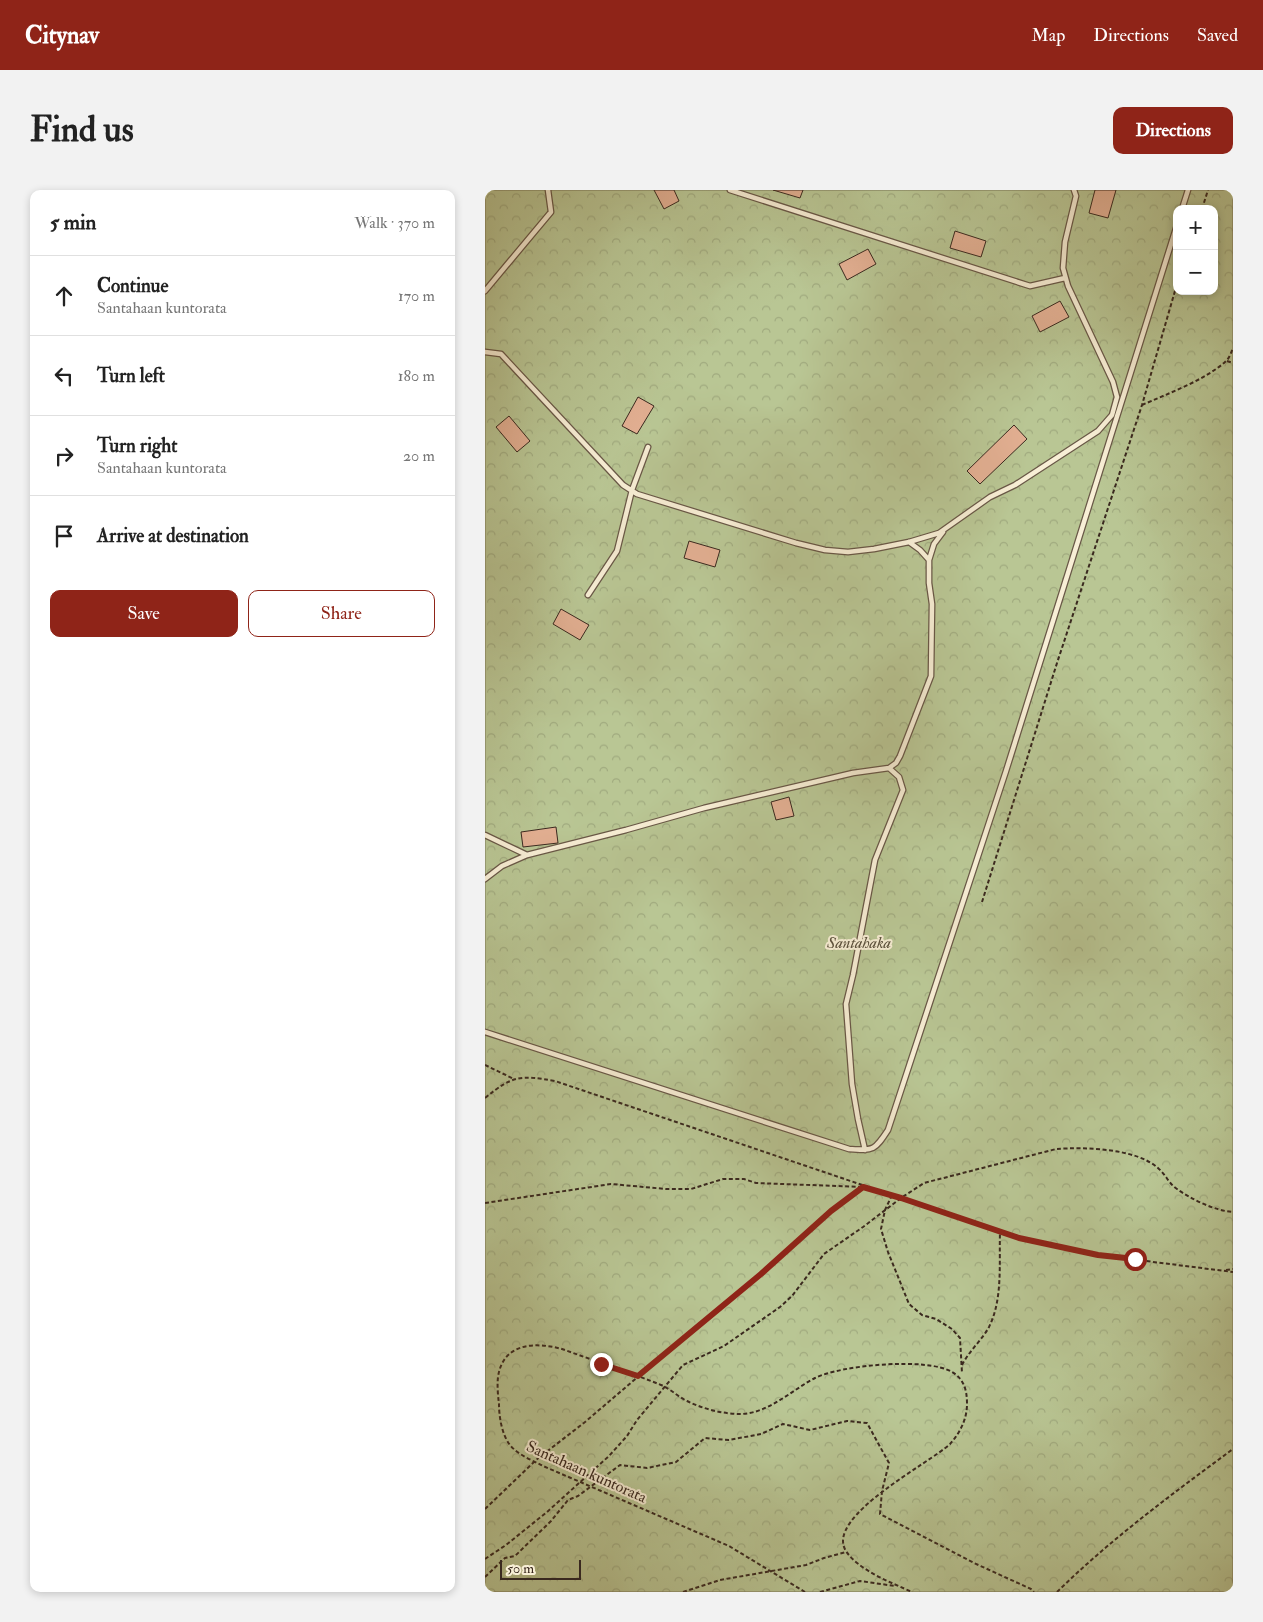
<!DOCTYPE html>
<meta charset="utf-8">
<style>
:root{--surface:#fff;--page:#f2f2f2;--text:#222;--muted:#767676;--line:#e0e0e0;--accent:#8f2418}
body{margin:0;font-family:"IM FELL Double Pica",serif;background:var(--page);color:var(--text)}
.controls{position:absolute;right:15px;top:15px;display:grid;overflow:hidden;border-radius:10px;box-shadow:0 2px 8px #0003}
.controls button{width:45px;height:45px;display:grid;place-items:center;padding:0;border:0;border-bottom:1px solid var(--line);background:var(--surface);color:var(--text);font:25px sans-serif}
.scale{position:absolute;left:15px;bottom:12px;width:81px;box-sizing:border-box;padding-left:5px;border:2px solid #3a291f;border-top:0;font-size:14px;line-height:18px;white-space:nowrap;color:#3a291f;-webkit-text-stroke:4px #f8efd6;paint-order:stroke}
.stop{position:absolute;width:15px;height:15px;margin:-11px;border:4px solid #8f2418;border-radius:50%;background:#fff}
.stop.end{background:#8f2418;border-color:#fff;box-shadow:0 1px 5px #0008}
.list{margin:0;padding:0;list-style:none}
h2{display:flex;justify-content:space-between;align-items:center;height:65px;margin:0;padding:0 20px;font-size:21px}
h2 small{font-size:16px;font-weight:400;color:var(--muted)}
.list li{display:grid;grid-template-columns:32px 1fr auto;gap:15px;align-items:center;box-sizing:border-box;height:80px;padding:0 20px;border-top:1px solid var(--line)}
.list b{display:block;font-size:19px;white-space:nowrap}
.list p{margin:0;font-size:16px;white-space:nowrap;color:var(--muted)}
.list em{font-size:16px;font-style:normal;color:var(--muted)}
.actions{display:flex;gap:10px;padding:15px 20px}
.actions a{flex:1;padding:11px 0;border:1px solid var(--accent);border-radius:10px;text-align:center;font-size:18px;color:var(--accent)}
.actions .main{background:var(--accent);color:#fff}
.icon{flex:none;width:28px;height:28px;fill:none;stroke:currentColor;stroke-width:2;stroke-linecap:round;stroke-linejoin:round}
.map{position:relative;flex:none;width:748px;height:1402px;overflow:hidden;border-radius:10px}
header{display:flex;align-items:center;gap:30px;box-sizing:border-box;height:70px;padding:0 25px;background:var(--accent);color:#fff}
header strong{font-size:24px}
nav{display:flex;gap:28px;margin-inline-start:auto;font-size:18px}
.intro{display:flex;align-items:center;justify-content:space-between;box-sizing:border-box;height:120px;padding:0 30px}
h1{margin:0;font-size:35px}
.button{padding:12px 22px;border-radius:10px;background:var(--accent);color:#fff;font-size:18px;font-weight:700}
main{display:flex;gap:30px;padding:0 30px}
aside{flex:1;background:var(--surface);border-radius:10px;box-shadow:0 2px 8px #0003}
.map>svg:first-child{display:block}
</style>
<header>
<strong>Citynav</strong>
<nav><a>Map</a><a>Directions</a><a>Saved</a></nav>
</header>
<div class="intro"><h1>Find us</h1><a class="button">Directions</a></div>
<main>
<aside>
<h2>5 min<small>Walk · 370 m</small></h2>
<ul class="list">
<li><svg class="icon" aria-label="ahead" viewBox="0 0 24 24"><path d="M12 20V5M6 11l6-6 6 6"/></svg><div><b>Continue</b><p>Santahaan kuntorata</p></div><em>170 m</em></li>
<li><svg class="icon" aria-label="left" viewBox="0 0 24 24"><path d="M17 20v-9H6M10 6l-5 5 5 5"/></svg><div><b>Turn left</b></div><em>180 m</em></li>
<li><svg class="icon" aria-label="right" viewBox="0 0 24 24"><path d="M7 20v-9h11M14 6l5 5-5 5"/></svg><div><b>Turn right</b><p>Santahaan kuntorata</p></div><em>20 m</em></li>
<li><svg class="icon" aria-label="arrive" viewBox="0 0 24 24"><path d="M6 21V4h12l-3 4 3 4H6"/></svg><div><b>Arrive at destination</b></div></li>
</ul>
<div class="actions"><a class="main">Save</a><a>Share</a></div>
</aside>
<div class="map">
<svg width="748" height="1402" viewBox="0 0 748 1402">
<defs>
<pattern id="forest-crowns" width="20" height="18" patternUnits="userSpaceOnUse" patternTransform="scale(1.25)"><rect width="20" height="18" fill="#b9c694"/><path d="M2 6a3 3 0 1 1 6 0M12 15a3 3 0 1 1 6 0" fill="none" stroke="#a0aa7f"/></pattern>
</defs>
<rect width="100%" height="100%" fill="#f5e7c0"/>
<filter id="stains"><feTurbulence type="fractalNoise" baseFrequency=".004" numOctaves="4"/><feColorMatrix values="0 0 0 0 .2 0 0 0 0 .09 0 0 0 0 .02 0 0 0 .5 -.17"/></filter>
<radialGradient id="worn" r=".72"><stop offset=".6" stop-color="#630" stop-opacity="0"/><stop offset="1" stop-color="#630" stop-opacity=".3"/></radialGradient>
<path fill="url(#forest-crowns)" stroke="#7a785a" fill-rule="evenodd" d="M 0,0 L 748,0 L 748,1402 L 0,1402 ZM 692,19 L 729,19 L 729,101 L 692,101 Z"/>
<path fill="#e2af92" stroke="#3a291f" d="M 169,0 L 189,0 L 194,11 L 179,19 Z
M 288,0 L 318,0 L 315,8 Z
M 610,0 L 631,0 L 623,28 L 604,23 Z
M 470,41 L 501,51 L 496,67 L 465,58 Z
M 383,59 L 391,74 L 362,90 L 354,74 Z
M 575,111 L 584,127 L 555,142 L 547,126 Z
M 153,207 L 169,216 L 152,244 L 137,236 Z
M 24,226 L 45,251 L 32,262 L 11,237 Z
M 529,235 L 542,249 L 495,294 L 482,281 Z
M 204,351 L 235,360 L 230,377 L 199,368 Z
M 76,419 L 104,435 L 95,450 L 68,434 Z
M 304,607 L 309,626 L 291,630 L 286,612 Z
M 71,637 L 73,653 L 38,657 L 36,642 Z"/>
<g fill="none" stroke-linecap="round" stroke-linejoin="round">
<defs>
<path id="lane" d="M 245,0 L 545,96 L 580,88
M 697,19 L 703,0
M 0,101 L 66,22 L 63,0
M 0,162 L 16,164 L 138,295 L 152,304 L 311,353 L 340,360 L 363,362 L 389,359 L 424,352 L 454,343 L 505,307 L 530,295 L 613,241 L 627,225 L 632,207 L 628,192 L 583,96 L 578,78 L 580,52 L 591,6 L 589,0
M 444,370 L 449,354 L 458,342
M 103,405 L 132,361 L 147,300 L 163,257
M 404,578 L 411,573 L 415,566 L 446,486 L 447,414 L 444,393 L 444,370 L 435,360 L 424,352
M 0,645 L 42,665
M 0,689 L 17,676 L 42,665 L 141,640 L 219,618 L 368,583 L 404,578 L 414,587 L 418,600 L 390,670 L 368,785 L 361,814 L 367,894 L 373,929 L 380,960
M 0,842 L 364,959 C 389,961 390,960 403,940 L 521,581 L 692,35"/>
</defs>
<use href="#lane" stroke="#695847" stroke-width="7"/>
<path stroke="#3a291f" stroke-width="2" stroke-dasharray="4 2.5" stroke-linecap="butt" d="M 717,19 L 723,0
M 742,171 L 748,173
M 657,215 C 682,204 720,190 740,172 C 744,169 746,163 748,158
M 497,712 L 572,473 L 657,215 L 692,94
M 0,875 L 29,889
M 0,908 C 28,885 36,885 70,891 L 534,1048 L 613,1065 L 748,1082
M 407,1005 L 400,1020 L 396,1039 L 403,1062 L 424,1114 L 437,1125 L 451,1129 L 467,1139 L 475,1148 L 477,1183
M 0,1013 L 126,994 L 181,999 L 206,999 L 238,989 L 259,989 L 271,993 L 378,997
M 741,1080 L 748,1079
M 477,1175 C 484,1161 497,1150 504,1137 C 518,1109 514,1073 515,1042
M 0,1319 L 51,1270 L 100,1232 L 230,1121 L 276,1084 L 346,1021 L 378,997
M 0,1369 L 21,1355 L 62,1322 L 124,1266 L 142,1246 L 152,1230 L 198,1175 L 239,1156 L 295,1117 L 307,1106 L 339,1064 L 378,1037 L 416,1008 L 439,993 L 571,959 C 600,957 652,958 674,979 C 681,985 684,994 692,999 C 706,1009 730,1021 748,1022
M 0,1387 L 20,1368 L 30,1366 L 66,1331 L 83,1310 L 93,1306 L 135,1275 L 162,1278 L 191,1272 L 220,1248 L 244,1250 L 276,1244 L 298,1234 L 325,1240 L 362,1231 L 382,1233 L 404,1273 L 397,1301 L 395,1324 L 489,1373 L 546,1399 L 549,1402
M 198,1402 L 235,1390 L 321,1375 L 339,1368 L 361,1362
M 320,1402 L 244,1356 L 58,1276 C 47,1270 33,1265 25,1255 C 17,1245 14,1227 14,1214 C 13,1206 12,1196 13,1187 C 18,1152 51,1152 77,1159 C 110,1171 144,1182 176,1195 C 186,1199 193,1207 202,1211 C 218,1219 238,1224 256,1224 C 284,1223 307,1200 330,1188 C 356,1175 442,1167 467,1182 C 479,1189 482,1200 482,1214 C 482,1229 475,1243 465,1254 C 445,1273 339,1327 361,1361 C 373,1380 407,1393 427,1402
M 335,1402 L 375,1391 L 410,1396
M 572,1402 C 626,1349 687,1304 748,1259"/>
<use href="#lane" stroke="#f8efd6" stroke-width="4.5"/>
</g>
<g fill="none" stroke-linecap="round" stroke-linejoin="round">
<path stroke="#8f2418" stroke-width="6" d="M 116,1174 L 153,1186 L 276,1084 L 346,1021 L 378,997 L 416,1008 L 534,1048 L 613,1065 L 650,1069"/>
</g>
<g text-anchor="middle" stroke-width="4" stroke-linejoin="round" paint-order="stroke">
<g font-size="16" font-style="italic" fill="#5a503c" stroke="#f8efd6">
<text x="374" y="758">Santahaka</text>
</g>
<g font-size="16" fill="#3a291f" stroke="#f8efd6">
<text transform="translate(102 1281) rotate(24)" y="6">Santahaan kuntorata</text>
</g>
</g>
<rect width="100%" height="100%" filter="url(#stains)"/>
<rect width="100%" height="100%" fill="url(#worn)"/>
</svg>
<div class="controls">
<button>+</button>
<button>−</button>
</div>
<div class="scale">50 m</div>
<div class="stop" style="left:650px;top:1069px"></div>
<div class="stop end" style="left:116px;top:1174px"></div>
</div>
</main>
